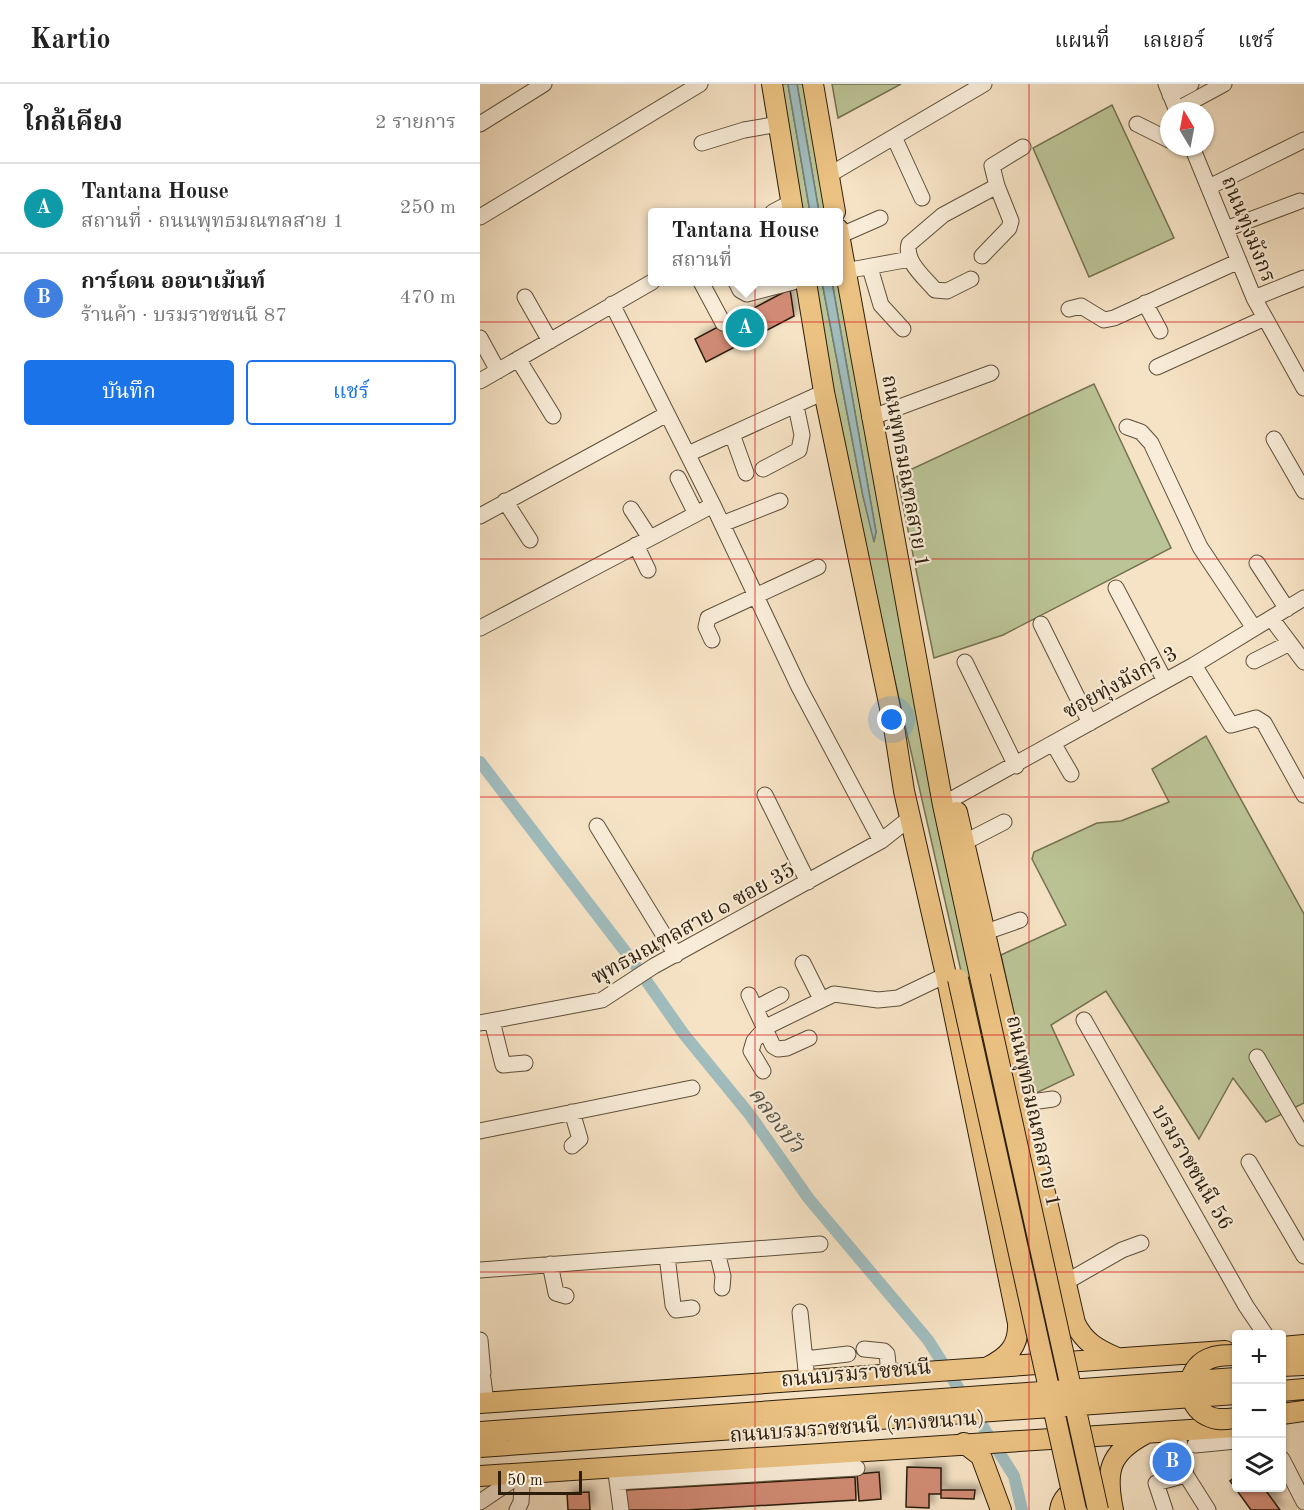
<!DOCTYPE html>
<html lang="th">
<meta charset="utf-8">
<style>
:root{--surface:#fff;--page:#f6f6f6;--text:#222;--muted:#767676;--line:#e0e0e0;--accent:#1a73e8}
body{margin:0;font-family:"Old Standard TT","Noto Serif Thai",serif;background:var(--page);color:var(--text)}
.controls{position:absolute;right:18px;bottom:18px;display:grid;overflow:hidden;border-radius:6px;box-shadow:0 2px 4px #0004}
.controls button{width:54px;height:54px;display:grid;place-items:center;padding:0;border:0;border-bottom:2px solid var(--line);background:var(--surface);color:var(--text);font:30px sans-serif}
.compass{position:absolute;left:680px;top:18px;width:54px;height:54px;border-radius:50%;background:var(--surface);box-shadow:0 2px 4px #0004;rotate:350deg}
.scale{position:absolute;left:18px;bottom:15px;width:84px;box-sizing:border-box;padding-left:6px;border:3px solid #2c1e0b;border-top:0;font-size:16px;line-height:21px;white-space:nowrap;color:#2c1e0b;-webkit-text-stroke:4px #f9edd9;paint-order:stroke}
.you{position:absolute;left:412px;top:636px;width:21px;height:21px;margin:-15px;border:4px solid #fff;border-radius:50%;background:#1a73e8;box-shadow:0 0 0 9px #1a73e833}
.badge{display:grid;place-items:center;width:39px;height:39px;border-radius:50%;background:var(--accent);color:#fff;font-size:20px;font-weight:700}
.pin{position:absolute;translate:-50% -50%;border:3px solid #fff;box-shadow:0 2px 6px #0006}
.popup{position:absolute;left:168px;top:124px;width:195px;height:78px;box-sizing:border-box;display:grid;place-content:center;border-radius:6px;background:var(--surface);filter:drop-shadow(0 2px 4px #0005);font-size:20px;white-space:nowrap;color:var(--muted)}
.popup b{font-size:22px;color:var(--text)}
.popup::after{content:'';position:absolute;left:50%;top:100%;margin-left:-12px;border:12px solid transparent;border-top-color:var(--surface)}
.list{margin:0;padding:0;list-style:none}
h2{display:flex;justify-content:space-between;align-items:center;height:78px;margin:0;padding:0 24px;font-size:26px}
h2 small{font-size:20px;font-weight:400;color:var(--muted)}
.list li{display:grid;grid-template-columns:39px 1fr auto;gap:18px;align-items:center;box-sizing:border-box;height:90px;padding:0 24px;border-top:2px solid var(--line)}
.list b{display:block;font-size:22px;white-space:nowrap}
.list p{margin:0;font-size:20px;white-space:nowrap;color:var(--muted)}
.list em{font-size:20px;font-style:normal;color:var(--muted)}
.actions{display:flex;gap:12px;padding:18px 24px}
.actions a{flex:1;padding:14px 0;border:2px solid var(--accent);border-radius:6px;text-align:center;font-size:21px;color:var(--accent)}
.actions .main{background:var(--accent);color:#fff}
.icon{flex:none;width:33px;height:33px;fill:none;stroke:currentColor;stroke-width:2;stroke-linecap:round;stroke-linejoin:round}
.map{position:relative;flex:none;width:824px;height:1426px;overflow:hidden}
header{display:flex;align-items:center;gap:36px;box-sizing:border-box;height:84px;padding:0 30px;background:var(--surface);border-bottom:2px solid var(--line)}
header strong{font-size:28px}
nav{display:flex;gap:33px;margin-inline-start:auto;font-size:21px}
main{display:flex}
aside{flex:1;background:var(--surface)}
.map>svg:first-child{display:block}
</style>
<header>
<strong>Kartio</strong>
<nav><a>แผนที่</a><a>เลเยอร์</a><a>แชร์</a></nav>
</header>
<main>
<aside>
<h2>ใกล้เคียง<small>2 รายการ</small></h2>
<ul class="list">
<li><span class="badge" style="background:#0f9aa8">A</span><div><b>Tantana House</b><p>สถานที่ · ถนนพุทธมณฑลสาย 1</p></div><em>250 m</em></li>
<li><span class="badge" style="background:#3f7fe0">B</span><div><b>การ์เดน ออนาเม้นท์</b><p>ร้านค้า · บรมราชชนนี 87</p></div><em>470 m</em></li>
</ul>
<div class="actions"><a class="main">บันทึก</a><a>แชร์</a></div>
</aside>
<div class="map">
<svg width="824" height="1426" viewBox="0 0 824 1426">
<defs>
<filter id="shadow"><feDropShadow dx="5" dy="-5" stdDeviation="3" flood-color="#0004"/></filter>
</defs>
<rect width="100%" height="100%" fill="#f6e3c5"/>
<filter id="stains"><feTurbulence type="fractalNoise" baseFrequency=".00333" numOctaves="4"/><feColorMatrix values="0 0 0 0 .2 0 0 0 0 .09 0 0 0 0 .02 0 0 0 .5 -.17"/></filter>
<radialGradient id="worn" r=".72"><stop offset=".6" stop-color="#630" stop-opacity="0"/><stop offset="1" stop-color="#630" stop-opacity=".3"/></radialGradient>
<path fill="#bbc496" stroke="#747150" stroke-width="1.5" d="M 299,0 L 308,0 L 330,128 L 322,128 Z
M 317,0 L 325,0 L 348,128 L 339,128 Z
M 352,0 L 421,0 L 358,34 Z
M 632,21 L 694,154 L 609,193 L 553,64 Z
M 334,198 L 342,198 L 383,412 L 394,456 L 396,448 L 352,198 L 358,198 L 569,1241 L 550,1238 L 481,887 L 366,382 Z
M 614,300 L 691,464 L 523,551 L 454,574 L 417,392 Z
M 726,652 L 824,830 L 824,1019 L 786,1038 L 753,994 L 719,1055 L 626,907 L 571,941 L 594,991 L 552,1011 L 521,871 L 586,841 L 552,775 L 554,768 L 617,739 L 641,737 L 689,718 L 672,685 Z"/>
<path fill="#a0bcbd" stroke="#727d76" stroke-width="1.5" d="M 308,0 L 317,0 L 339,128 L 330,128 Z
M 342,198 L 352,198 L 396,448 L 394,458 L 383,412 Z"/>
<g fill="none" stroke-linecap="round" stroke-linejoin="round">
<path stroke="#a0bcbd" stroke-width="12" d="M 0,678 L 151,875 L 203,949 L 270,1031 L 329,1115 L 448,1256 L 534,1392 L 542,1426"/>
</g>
<path fill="#d18b74" stroke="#2c1e0b" stroke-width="1.5" filter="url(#shadow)" d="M 310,205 L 314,232 L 226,278 L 215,255 Z
M 427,1383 L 461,1384 L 461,1410 L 449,1410 L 449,1424 L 426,1423 Z
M 399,1388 L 401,1415 L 379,1417 L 377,1390 Z
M 756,1392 L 756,1404 L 784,1404 L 800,1426 L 771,1426 L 750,1397 Z
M 375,1393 L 376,1416 L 206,1426 L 147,1426 L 146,1406 Z
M 461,1406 L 495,1406 L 494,1415 L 461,1414 Z
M 109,1408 L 110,1426 L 88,1426 L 87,1409 Z"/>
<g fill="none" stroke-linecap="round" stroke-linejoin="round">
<defs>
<path id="minor" d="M 686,0 L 697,27
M 690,11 L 711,0
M 696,26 L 744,0
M 0,40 L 64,0
M 657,40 L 689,56
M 414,53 L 442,114
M 222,59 L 264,46 L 299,40
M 712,63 L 774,214 L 824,304
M 349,91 L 504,0
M 729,103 L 824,56
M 293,128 L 312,118
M 0,133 L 220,0
M 746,145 L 820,117
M 359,152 L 400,134
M 502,172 L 529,144 L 531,137 L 517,102
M 390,184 L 401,221 L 423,245
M 365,187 L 430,175
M 491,195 L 467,207 L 455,206 C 445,194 424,177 429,160 L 463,131 L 517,102 L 512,82 L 543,63
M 221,198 L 243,239
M 256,198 L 260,206 L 267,210 L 313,198
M 45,213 L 70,257
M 774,214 L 824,194
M 665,219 L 680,247
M 132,220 L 233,421 L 319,603 L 401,757
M 589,225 L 601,222 L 624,236 L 634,234 L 759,177
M 0,254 L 18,287
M 38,275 L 73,332
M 677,283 L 785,234
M 0,297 L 172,198
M 390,334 L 511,289
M 647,343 L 661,348 L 671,359 L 720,463 L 774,544
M 252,350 L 266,389
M 794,355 L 824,407
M 208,370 L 344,308
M 283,385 L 319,366 L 322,351 L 316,322
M 198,394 L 216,430
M 25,417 L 50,456
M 151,425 L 170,454
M 0,432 L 187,330
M 242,440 L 300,417
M 156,461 L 168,486
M 777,479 L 807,525
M 636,504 L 685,597
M 791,534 L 824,578
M 561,540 L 610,639
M 0,544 L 233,421
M 232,556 L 226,543 L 228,534 L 338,483
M 774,577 L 810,559
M 485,578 L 536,682
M 714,581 L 751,641 L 776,634 L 784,639 L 824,711
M 573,659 L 591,690
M 285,711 L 328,798
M 474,714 L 714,581 L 824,514
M 117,742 L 196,871
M 485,758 L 524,738
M 506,848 L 540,836
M 323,879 L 341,915
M 269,911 L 293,962 L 298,965 L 307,964 L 329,954
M 276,924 L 301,911
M 604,936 L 766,1222 L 785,1250
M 12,937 L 23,981 L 45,979
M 0,939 L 122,916 L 174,882 L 401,757 L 430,734
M 777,973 L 824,1054
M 283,987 L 271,967 L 274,957 L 286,943 L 354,910 L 398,916 L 418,914 L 466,891
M 544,1019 L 573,1015
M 0,1047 L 212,1004
M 92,1062 L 100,1055 L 92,1028
M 769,1078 L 824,1172
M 237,1168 L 243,1192 L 242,1204
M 187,1172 L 193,1221 L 196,1226 L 212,1224
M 70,1180 L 76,1209 L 86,1212
M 0,1186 L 340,1160
M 586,1198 L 642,1166 L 661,1159
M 320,1228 L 327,1296
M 0,1256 L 3,1289
M 384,1265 L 404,1267 L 407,1270 L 409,1290
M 325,1275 L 368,1270
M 3,1295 L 6,1318
M 715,1361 L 756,1357
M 802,1375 L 824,1418
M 136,1389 L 141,1426
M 706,1391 L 728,1426
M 137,1398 L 377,1384
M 0,1418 L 43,1389
M 37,1426 L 41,1418 L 43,1389
M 685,1426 L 676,1399 L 706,1391 L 697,1347"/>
<path id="major" d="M 292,0 L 313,128
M 333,0 L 355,128
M 358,145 L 463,721 L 500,892
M 326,198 L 344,308 L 414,643 L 424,707 L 466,891 L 538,1239 C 539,1262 528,1273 508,1283
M 477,728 L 595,1239 C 604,1258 617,1265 635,1273
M 802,1263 L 824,1261
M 802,1282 L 824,1281
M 802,1307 L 824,1305
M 0,1319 L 745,1267
M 802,1330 L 824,1327
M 484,1359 L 501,1372 L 521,1426
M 0,1392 L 756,1343
M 580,1426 C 583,1405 612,1394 625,1413
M 633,1426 C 625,1387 629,1369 665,1350"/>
</defs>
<use href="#minor" stroke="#5e4f3a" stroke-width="17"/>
<use href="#major" stroke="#2c1e0b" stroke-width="22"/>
<use href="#minor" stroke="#f9edd9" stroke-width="15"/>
<use href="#major" stroke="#ebc282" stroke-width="20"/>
<defs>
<path id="major-bridge" d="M 500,892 L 618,1426
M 478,895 L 596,1426
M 756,1271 C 747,1271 737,1271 728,1275 C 704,1286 704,1321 728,1332 C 737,1337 747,1335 756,1334
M 0,1348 L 756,1294
M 0,1363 L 756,1310"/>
</defs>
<use href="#major-bridge" stroke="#2c1e0b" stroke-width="22" stroke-linecap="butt"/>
<use href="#major-bridge" stroke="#ebc282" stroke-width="20"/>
</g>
<path fill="none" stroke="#d62828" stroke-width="1.5" stroke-opacity="0.55" d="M 275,0 L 275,1426M 549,0 L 549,1426M 0,238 L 824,238M 0,475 L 824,475M 0,713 L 824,713M 0,951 L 824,951M 0,1188 L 824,1188"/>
<g text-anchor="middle" stroke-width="4.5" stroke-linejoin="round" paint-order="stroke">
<g font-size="21" fill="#2c1e0b" stroke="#f9edd9">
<text transform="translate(769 145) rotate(68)" y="7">ถนนทุ่งมังกร</text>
<text transform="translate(426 387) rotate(80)" y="7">ถนนพุทธมณฑลสาย 1</text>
<text transform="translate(640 598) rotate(-29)" y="7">ซอยทุ่งมังกร 3</text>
<text transform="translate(213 839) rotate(-29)" y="7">พุทธมณฑลสาย ๑ ซอย 35</text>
<text transform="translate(554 1027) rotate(78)" y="7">ถนนพุทธมณฑลสาย 1</text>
<text transform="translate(713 1083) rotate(60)" y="7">บรมราชชนนี 56</text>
<text transform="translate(376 1289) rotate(-5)" y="7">ถนนบรมราชชนนี</text>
<text transform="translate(377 1342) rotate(-4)" y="7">ถนนบรมราชชนนี (ทางขนาน)</text>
</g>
<g font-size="22" font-style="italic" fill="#555549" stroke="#f9edd9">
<text transform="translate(297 1035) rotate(53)" y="8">คลองบัว</text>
</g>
</g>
<rect width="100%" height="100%" filter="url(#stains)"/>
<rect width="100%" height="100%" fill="url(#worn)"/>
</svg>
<div class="controls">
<button>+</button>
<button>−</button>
<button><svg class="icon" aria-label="layers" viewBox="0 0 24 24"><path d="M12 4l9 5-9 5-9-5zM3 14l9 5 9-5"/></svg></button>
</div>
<svg class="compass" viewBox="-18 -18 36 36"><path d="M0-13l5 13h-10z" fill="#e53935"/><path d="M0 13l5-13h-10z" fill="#767676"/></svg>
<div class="scale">50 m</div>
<div class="you"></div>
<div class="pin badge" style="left:265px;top:244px;background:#0f9aa8">A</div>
<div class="popup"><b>Tantana House</b>สถานที่</div>
<div class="pin badge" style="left:692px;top:1378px;background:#3f7fe0">B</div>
</div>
</main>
